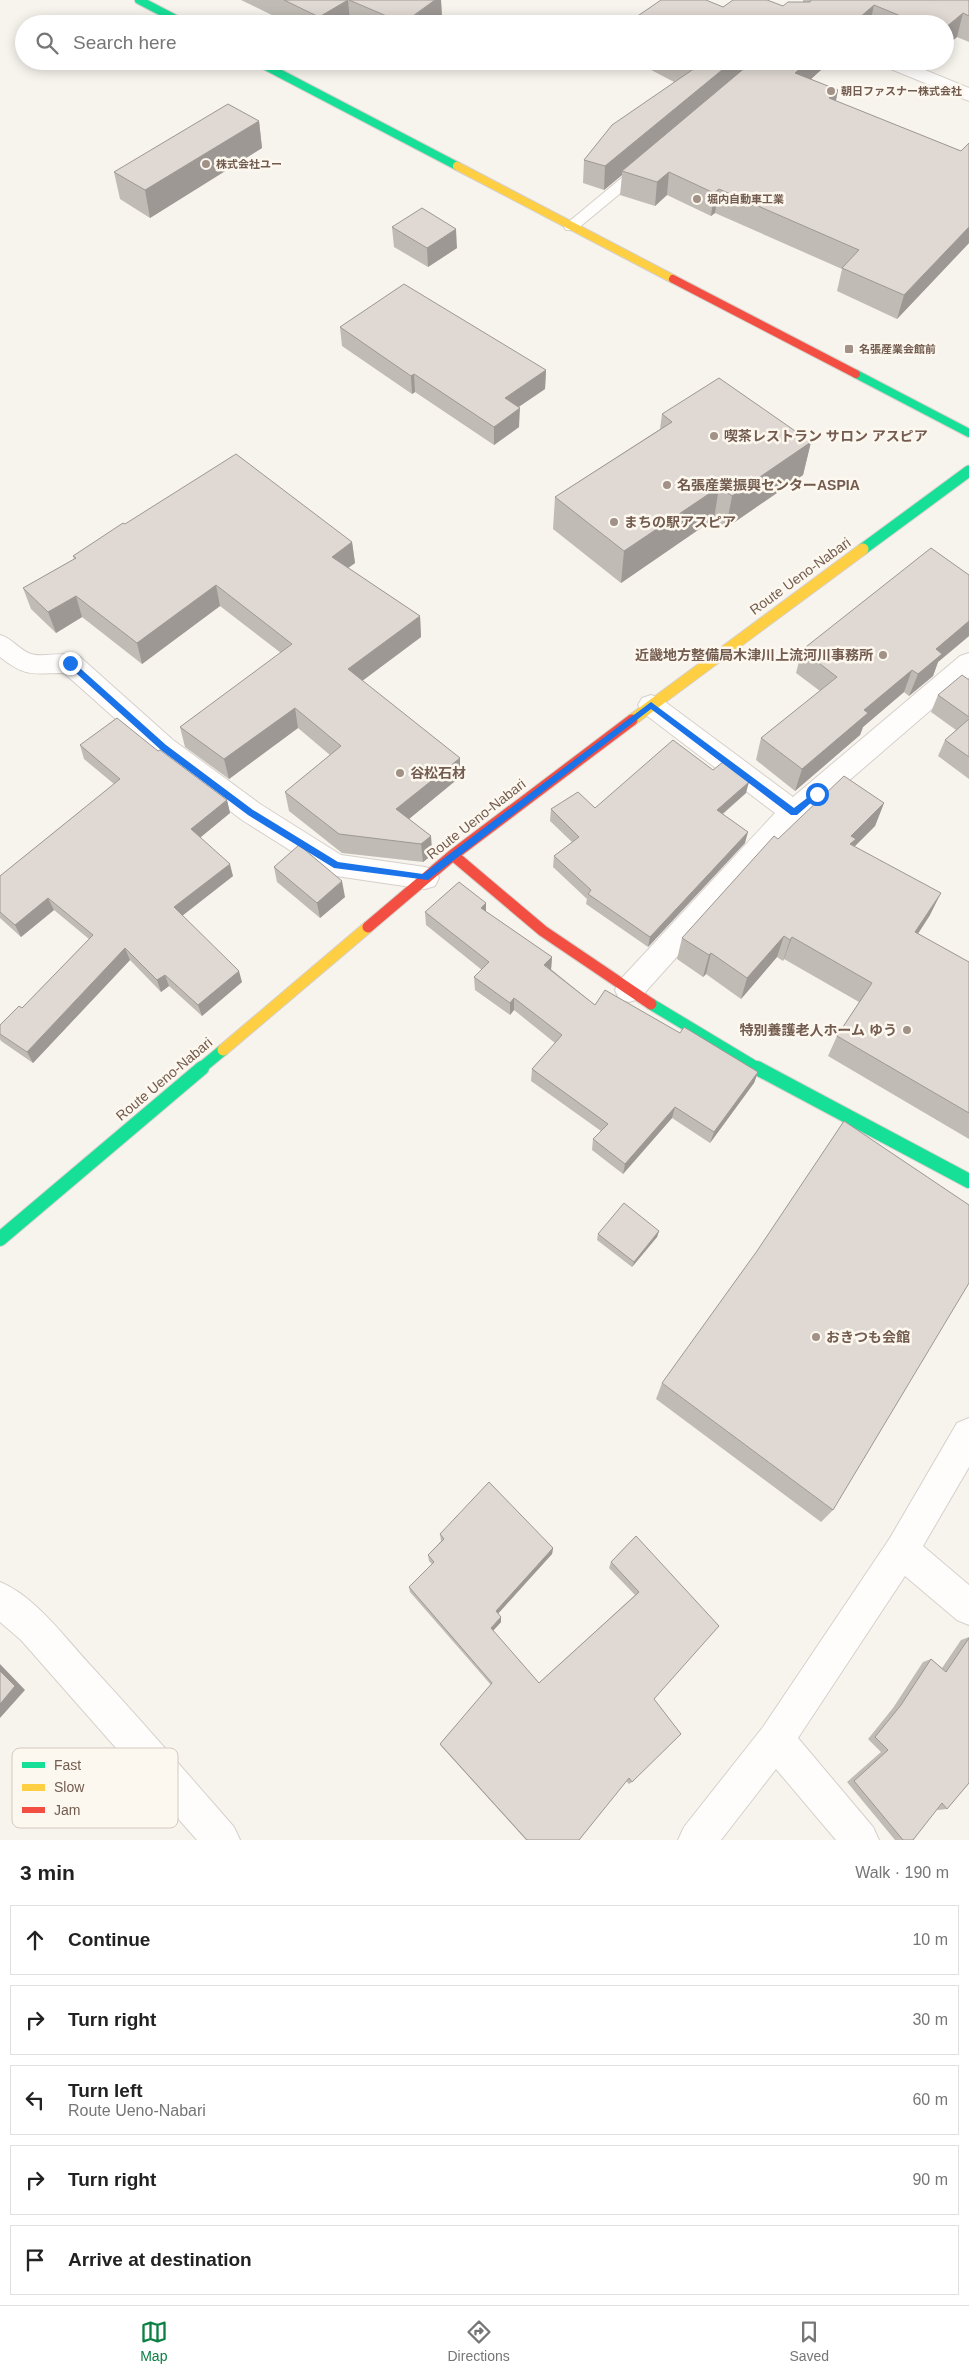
<!DOCTYPE html>
<meta charset="utf-8">
<style>
:root{--surface:#fff;--page:#f6f6f6;--text:#222;--muted:#767676;--line:#e0e0e0;--accent:#0b8043}
body{margin:0;font-family:Arial,"Noto Sans JP",sans-serif;background:var(--page);color:var(--text)}
.stop{position:absolute;width:15px;height:15px;margin:-11px;border:4px solid #1a73e8;border-radius:50%;background:#fff}
.stop.end{background:#1a73e8;border-color:#fff;box-shadow:0 1px 5px #0008}
.list{margin:0;padding:0;list-style:none}
h2{display:flex;justify-content:space-between;align-items:center;height:65px;margin:0;padding:0 20px;font-size:21px}
h2 small{font-size:16px;font-weight:400;color:var(--muted)}
.list li{display:grid;grid-template-columns:32px 1fr auto;gap:15px;align-items:center;box-sizing:border-box;height:70px;margin:0 10px 10px;padding:0 10px;border:1px solid var(--line);border-radius:0px}
.list b{display:block;font-size:19px;white-space:nowrap}
.list p{margin:0;font-size:16px;white-space:nowrap;color:var(--muted)}
.list em{font-size:16px;font-style:normal;color:var(--muted)}
.icon{flex:none;width:28px;height:28px;fill:none;stroke:currentColor;stroke-width:2;stroke-linecap:round;stroke-linejoin:round}
.map{position:relative;flex:none;width:969px;height:1840px;overflow:hidden}
.search{position:absolute;background:var(--surface);box-shadow:0 2px 12px #0003;left:15px;right:15px;top:15px;height:55px;display:flex;align-items:center;gap:12px;box-sizing:border-box;padding:0 18px;border-radius:28px;color:var(--muted);font-size:19px}
.sheet{height:465px;background:var(--surface)}
nav{display:flex;justify-content:space-around;align-items:center;box-sizing:border-box;height:70px;border-top:1px solid var(--line);background:var(--surface);font-size:14px;color:var(--muted)}
nav a{display:grid;justify-items:center;gap:2px}
nav .on{color:var(--accent)}
.map>svg:first-child{display:block}
</style>
<div class="map">
<svg width="969" height="1840" viewBox="0 0 969 1840">
<rect width="100%" height="100%" fill="#f7f3ed"/>
<g fill="none" stroke-linecap="round" stroke-linejoin="round">
<defs>
<path id="lane" d="M 641,165 L 648,169 L 646,172 L 576,230 L 566,230 L 564,227 L 566,224 L 636,166 Z"/>
<path id="street" d="M 878,61 L 903,61 L 969,88 L 969,101 L 881,65 Z
M 0,635 C 12,638 19,650 31,654 C 42,658 63,651 79,656 L 173,740 L 260,804 L 341,855 L 425,867 L 435,870 L 439,878 L 435,886 L 425,889 L 336,876 L 326,873 L 242,820 L 155,754 L 64,673 C 32,673 27,678 0,657 Z
M 969,653 L 969,677 L 787,834 L 639,999 L 629,1002 L 619,999 L 615,990 L 619,981 L 775,813 L 642,712 L 638,705 L 642,698 L 651,695 L 660,698 L 793,797 L 960,656 Z
M 969,1418 L 969,1467 L 923,1546 L 969,1585 L 969,1625 L 957,1620 L 905,1576 L 798,1738 L 873,1827 L 879,1840 L 836,1840 L 776,1769 L 721,1840 L 678,1840 L 684,1827 L 763,1727 L 890,1538 L 957,1423 Z
M 0,1582 C 35,1596 66,1639 92,1667 C 140,1719 187,1773 234,1827 L 240,1840 L 197,1840 L 21,1640 L 0,1622 Z"/>
<path id="fast-far2" d="M 139,0 L 185,24
M 256,61 L 457,166
M 856,374 L 969,433"/>
<path id="fast-far1" d="M 863,549 L 969,471
M 651,1004 L 759,1069
M 200,1069 L 223,1050"/>
<path id="fast" d="M 757,1068 L 969,1181
M 0,1239 L 202,1068"/>
<path id="slow-far1" d="M 457,166 L 673,279"/>
<path id="slow" d="M 632,720 L 863,549
M 223,1050 L 368,927"/>
<path id="jam-far1" d="M 673,279 L 856,374"/>
<path id="jam" d="M 453,855 L 543,931 L 651,1004
M 368,927 L 453,855 L 632,720"/>
</defs>
<use href="#lane" stroke="#d6d0cb" stroke-width="2"/>
<use href="#street" stroke="#d6d0cb" stroke-width="2"/>
<use href="#fast-far2" stroke="#d6d0cb" stroke-width="10"/>
<use href="#fast-far1" stroke="#d6d0cb" stroke-width="13"/>
<use href="#fast" stroke="#d6d0cb" stroke-width="16"/>
<use href="#slow-far1" stroke="#d6d0cb" stroke-width="10"/>
<use href="#slow" stroke="#d6d0cb" stroke-width="13"/>
<use href="#jam-far1" stroke="#d6d0cb" stroke-width="10"/>
<use href="#jam" stroke="#d6d0cb" stroke-width="13"/>
<use href="#lane" fill="#fefdfc" fill-rule="evenodd"/>
<use href="#street" fill="#fefdfc" fill-rule="evenodd"/>
<use href="#fast-far2" stroke="#16e098" stroke-width="8"/>
<use href="#fast-far1" stroke="#16e098" stroke-width="11"/>
<use href="#fast" stroke="#16e098" stroke-width="14"/>
<use href="#slow-far1" stroke="#ffcf43" stroke-width="8"/>
<use href="#slow" stroke="#ffcf43" stroke-width="11"/>
<use href="#jam-far1" stroke="#f24e42" stroke-width="8"/>
<use href="#jam" stroke="#f24e42" stroke-width="11"/>
</g>
<path fill="#c1bbb5" d="M 241,0 L 441,0 L 442,18 L 434,24 L 354,24 L 350,22 L 347,24 L 290,24 Z
M 803,0 L 969,0 L 969,42 L 957,37 L 945,47 L 945,24 L 626,24 L 723,7 L 783,6 L 803,2 Z
M 634,61 L 831,61 L 811,79 L 838,90 L 836,101 L 961,151 L 969,143 L 969,243 L 897,319 L 837,291 L 842,269 L 715,213 L 711,216 L 667,195 L 655,206 L 620,195 L 622,175 L 604,190 L 583,183 L 584,160 L 674,82 Z
M 259,121 L 262,148 L 150,218 L 120,199 L 114,172 Z
M 392,227 L 457,248 L 428,267 L 394,247 Z
M 340,327 L 546,370 L 545,389 L 518,407 L 519,427 L 494,445 L 415,392 L 412,394 L 342,346 Z
M 662,414 L 811,442 L 803,475 L 726,528 L 714,519 L 621,583 L 553,529 L 555,497 L 660,429 Z
M 125,524 L 352,542 L 355,563 L 348,568 L 420,616 L 421,637 L 362,681 L 460,777 L 409,819 L 431,836 L 432,855 L 423,862 L 342,853 L 289,811 L 285,792 L 330,755 L 298,728 L 229,779 L 185,747 L 180,727 L 281,653 L 220,606 L 142,664 L 82,617 L 56,633 L 31,609 L 23,588 L 74,559 L 73,556 Z
M 969,575 L 969,636 L 938,662 L 933,676 L 909,696 L 904,692 L 863,727 L 860,735 L 795,791 L 756,760 L 761,738 L 820,691 L 796,673 L 802,650 Z
M 969,680 L 969,779 L 938,756 L 945,740 L 956,730 L 931,712 L 938,695 Z
M 80,745 L 158,751 L 227,800 L 230,813 L 200,837 L 233,876 L 182,916 L 242,982 L 202,1016 L 169,986 L 161,992 L 130,960 L 33,1063 L 1,1041 L 0,1039 L 0,1025 L 22,1008 L 89,939 L 54,910 L 21,937 L 0,918 L 0,876 L 114,784 L 84,759 Z
M 713,770 L 746,793 L 723,814 L 745,843 L 648,947 L 586,904 L 587,899 L 553,867 L 554,856 L 572,842 L 550,821 L 551,809 L 595,808 Z
M 884,803 L 875,826 L 854,847 L 930,915 L 918,934 L 969,962 L 969,1139 L 828,1056 L 837,1036 L 859,1002 L 784,959 L 783,961 L 777,957 L 741,999 L 706,974 L 703,977 L 677,959 L 682,938 L 778,839 Z
M 274,867 L 345,897 L 320,918 L 277,882 Z
M 486,903 L 486,912 L 552,957 L 551,969 L 595,1005 L 680,1033 L 758,1072 L 754,1083 L 710,1143 L 672,1118 L 623,1174 L 592,1150 L 593,1139 L 601,1131 L 531,1081 L 532,1069 L 555,1043 L 514,1010 L 510,1015 L 475,990 L 474,977 L 482,970 L 426,925 L 425,912 Z
M 659,1231 L 657,1237 L 632,1267 L 597,1240 L 598,1234 Z
M 662,1383 L 833,1510 L 821,1522 L 656,1399 Z
M 440,1534 L 553,1548 L 552,1554 L 498,1613 L 501,1622 L 493,1631 L 539,1683 L 635,1595 L 609,1568 L 611,1562 L 636,1536 L 654,1699 L 632,1782 L 629,1784 L 626,1781 L 579,1840 L 526,1840 L 441,1746 L 440,1744 L 491,1685 L 410,1592 L 409,1587 L 432,1564 L 429,1561 L 428,1555 L 441,1541 Z
M 969,1637 L 969,1783 L 947,1809 L 938,1810 L 937,1809 L 913,1840 L 895,1840 L 847,1782 L 881,1752 L 868,1739 L 893,1708 L 923,1662 L 931,1659 L 942,1668 L 961,1640 Z"/>
<path fill="#9d9894" d="M 348,0 L 350,22 L 347,24 L 320,24 L 319,17 Z
M 435,0 L 441,0 L 442,18 L 434,24 L 403,24 Z
M 874,5 L 870,24 L 852,24 Z
M 963,13 L 957,37 L 945,47 L 945,28 Z
M 733,61 L 758,61 L 622,171 L 622,175 L 604,190 L 605,166 Z
M 809,61 L 831,61 L 791,97 L 795,73 Z
M 838,90 L 833,114 L 829,98 Z
M 259,121 L 262,148 L 150,218 L 145,190 Z
M 669,172 L 667,195 L 655,206 L 657,182 Z
M 719,189 L 715,213 L 711,216 L 714,193 Z
M 969,227 L 969,243 L 897,319 L 904,295 Z
M 456,229 L 457,248 L 428,267 L 427,248 Z
M 546,370 L 545,389 L 504,417 L 505,398 Z
M 414,374 L 415,392 L 412,394 L 411,376 Z
M 520,408 L 519,427 L 494,445 L 494,427 Z
M 811,442 L 803,475 L 726,528 L 732,496 Z
M 719,487 L 714,519 L 621,583 L 624,551 Z
M 352,542 L 355,563 L 334,578 L 332,557 Z
M 216,585 L 220,606 L 142,664 L 137,643 Z
M 76,596 L 82,617 L 56,633 L 48,612 Z
M 420,616 L 421,637 L 350,690 L 348,669 Z
M 969,621 L 969,636 L 938,662 L 933,676 L 909,696 L 918,674 L 936,649 Z
M 912,670 L 904,692 L 863,727 L 860,735 L 795,791 L 802,769 L 864,710 Z
M 295,708 L 298,728 L 229,779 L 224,759 Z
M 460,758 L 460,777 L 398,828 L 396,809 Z
M 749,782 L 746,793 L 714,821 L 717,810 Z
M 227,800 L 230,813 L 195,842 L 191,829 Z
M 884,803 L 875,826 L 847,854 L 851,836 Z
M 748,832 L 745,843 L 648,947 L 650,937 Z
M 431,836 L 432,855 L 423,862 L 421,844 Z
M 230,864 L 233,876 L 178,919 L 174,907 Z
M 342,881 L 345,897 L 320,918 L 317,903 Z
M 941,893 L 930,915 L 905,953 L 915,932 Z
M 48,898 L 54,910 L 21,937 L 15,925 Z
M 486,903 L 486,916 L 481,908 Z
M 784,936 L 777,957 L 741,999 L 747,978 Z
M 792,937 L 784,959 L 783,961 L 790,940 Z
M 125,948 L 130,960 L 33,1063 L 27,1052 Z
M 711,953 L 706,974 L 703,977 L 709,955 Z
M 552,957 L 551,970 L 544,965 Z
M 239,971 L 242,982 L 202,1016 L 198,1005 Z
M 165,975 L 169,986 L 161,992 L 157,980 Z
M 514,998 L 514,1010 L 510,1015 L 510,1003 Z
M 758,1072 L 754,1083 L 710,1143 L 714,1132 Z
M 675,1107 L 672,1118 L 623,1174 L 625,1164 Z
M 659,1231 L 657,1237 L 632,1267 L 634,1262 Z
M 553,1548 L 552,1554 L 496,1616 L 496,1611 Z
M 501,1617 L 501,1622 L 491,1633 L 491,1628 Z
M 0,1664 L 25,1690 L 0,1718 Z"/>
<path fill="#e0d9d3" stroke="#9d9894" d="M 284,0 L 348,0 L 319,17 Z
M 349,0 L 435,0 L 403,23 Z
M 661,0 L 706,0 L 723,7 L 733,0 L 767,0 L 783,6 L 788,2 L 810,2 L 811,0 L 969,0 L 969,16 L 963,13 L 945,28 L 945,24 L 920,24 L 874,5 L 852,24 L 626,24 Z
M 682,61 L 733,61 L 605,166 L 584,160 L 612,125 L 695,68 Z
M 753,61 L 809,61 L 795,73 L 838,90 L 829,98 L 961,151 L 969,143 L 969,227 L 904,295 L 842,268 L 859,250 L 719,189 L 714,193 L 669,172 L 657,182 L 622,171 Z
M 228,104 L 259,121 L 145,190 L 114,172 Z
M 422,208 L 456,229 L 427,248 L 392,227 Z
M 404,284 L 546,370 L 505,398 L 520,408 L 494,427 L 414,374 L 411,376 L 340,327 Z
M 719,378 L 811,442 L 732,496 L 719,487 L 624,551 L 555,497 L 672,422 L 662,414 Z
M 236,454 L 352,542 L 332,557 L 420,616 L 348,669 L 460,758 L 396,809 L 431,836 L 421,844 L 339,834 L 285,792 L 341,746 L 295,708 L 224,759 L 180,727 L 292,644 L 216,585 L 137,643 L 76,596 L 48,612 L 23,588 L 76,558 L 73,556 L 123,523 L 125,524 Z
M 931,548 L 969,575 L 969,621 L 936,649 L 942,654 L 918,674 L 912,670 L 864,710 L 868,713 L 802,769 L 761,738 L 837,677 L 802,650 Z
M 962,675 L 969,680 L 969,717 L 938,695 Z
M 117,718 L 158,751 L 160,750 L 227,800 L 191,829 L 230,864 L 174,907 L 239,971 L 198,1005 L 165,975 L 157,980 L 125,948 L 27,1052 L 0,1034 L 0,1025 L 19,1006 L 22,1008 L 93,935 L 48,898 L 15,925 L 0,912 L 0,876 L 120,779 L 80,745 Z
M 969,719 L 969,757 L 945,740 Z
M 673,740 L 713,770 L 723,762 L 749,782 L 717,810 L 748,832 L 650,937 L 588,894 L 591,890 L 554,856 L 579,837 L 551,809 L 578,792 L 595,808 Z
M 844,776 L 884,803 L 851,836 L 856,839 L 850,844 L 941,893 L 915,932 L 969,962 L 969,1113 L 837,1036 L 872,983 L 792,937 L 790,940 L 784,936 L 747,978 L 711,953 L 709,955 L 682,938 L 774,836 L 778,839 Z
M 299,845 L 342,881 L 317,903 L 274,867 Z
M 459,882 L 486,903 L 481,908 L 552,957 L 544,965 L 595,1005 L 605,990 L 680,1033 L 684,1027 L 758,1072 L 714,1132 L 675,1107 L 625,1164 L 593,1139 L 608,1124 L 532,1069 L 562,1035 L 514,998 L 510,1003 L 474,977 L 489,962 L 425,912 Z
M 844,1121 L 969,1205 L 969,1283 L 833,1510 L 662,1383 L 757,1251 Z
M 624,1203 L 659,1231 L 634,1262 L 598,1234 Z
M 489,1482 L 553,1548 L 496,1611 L 501,1617 L 491,1628 L 539,1683 L 639,1592 L 611,1562 L 636,1536 L 719,1626 L 654,1699 L 681,1734 L 632,1782 L 629,1778 L 579,1840 L 527,1840 L 440,1744 L 492,1683 L 409,1587 L 434,1562 L 428,1555 L 444,1539 L 440,1534 Z
M 969,1638 L 969,1783 L 947,1809 L 942,1803 L 913,1840 L 903,1840 L 854,1781 L 888,1750 L 875,1737 L 901,1705 L 931,1659 L 946,1672 Z
M 0,1671 L 15,1686 L 0,1704 Z"/>
<path fill="#1a73e8" d="M 67,661 L 72,661 L 166,745 L 253,810 L 338,862 L 423,874 L 651,702 L 794,808 L 815,792 L 820,792 L 821,794 L 797,815 L 791,815 L 651,709 L 428,880 L 334,868 L 248,815 L 161,750 L 67,665 Z"/>
<g fill="#a19186" stroke="#fdf8ef" stroke-width="2">
<circle cx="831" cy="91" r="5"/>
<circle cx="206" cy="164" r="5"/>
<circle cx="697" cy="199" r="5"/>
<rect x="844" y="344" width="10" height="10" rx="2.5"/>
<circle cx="714" cy="436" r="5"/>
<circle cx="667" cy="485" r="5"/>
<circle cx="614" cy="522" r="5"/>
<circle cx="883" cy="655" r="5"/>
<circle cx="400" cy="773" r="5"/>
<circle cx="907" cy="1030" r="5"/>
<circle cx="816" cy="1337" r="5"/>
</g>
<g text-anchor="middle" stroke-width="5" stroke-linejoin="round" paint-order="stroke">
<g font-size="11" font-weight="bold" fill="#735c4f" stroke="#fdf8ef" text-anchor="start">
<text x="841" y="95">朝日ファスナー株式会社</text>
<text x="216" y="168">株式会社ユー</text>
<text x="707" y="203">堀内自動車工業</text>
<text x="859" y="353">名張産業会館前</text>
</g>
<g font-size="14" font-weight="bold" fill="#735c4f" stroke="#fdf8ef" text-anchor="start">
<text x="724" y="441">喫茶レストラン サロン アスピア</text>
<text x="677" y="490">名張産業振興センターASPIA</text>
<text x="624" y="527">まちの駅アスピア</text>
<text x="873" y="660" text-anchor="end">近畿地方整備局木津川上流河川事務所</text>
<text x="410" y="778">谷松石材</text>
<text x="897" y="1035" text-anchor="end">特別養護老人ホーム ゆう</text>
<text x="826" y="1342">おきつも会館</text>
</g>
<g font-size="14" fill="#735c4f" stroke="#fdf8ef">
<text transform="translate(800 576) rotate(-36)" y="5">Route Ueno-Nabari</text>
<text transform="translate(476 819) rotate(-38)" y="5">Route Ueno-Nabari</text>
<text transform="translate(164 1079) rotate(-40)" y="5">Route Ueno-Nabari</text>
</g>
</g>
<rect x="12" y="1748" width="166" height="80" rx="8" fill="#fdf8ef" stroke="#d4c9bf" stroke-width="1"/>
<rect x="22" y="1762" width="23" height="6" fill="#16e098"/>
<rect x="22" y="1784" width="23" height="7" fill="#ffcf43"/>
<rect x="22" y="1807" width="23" height="6" fill="#f24e42"/>
<g font-size="14" fill="#735c4f">
<text x="54" y="1770">Fast</text>
<text x="54" y="1792">Slow</text>
<text x="54" y="1815">Jam</text>
</g>
</svg>
<div class="stop" style="left:817px;top:794px"></div>
<div class="stop end" style="left:70px;top:663px"></div>
<div class="search"><svg class="icon" aria-label="search" viewBox="0 0 24 24"><circle cx="10" cy="10" r="6"/><path d="M15 15l6 6"/></svg>Search here</div>
</div>
<section class="sheet">
<h2>3 min<small>Walk · 190 m</small></h2>
<ul class="list">
<li><svg class="icon" aria-label="ahead" viewBox="0 0 24 24"><path d="M12 20V5M6 11l6-6 6 6"/></svg><div><b>Continue</b></div><em>10 m</em></li>
<li><svg class="icon" aria-label="right" viewBox="0 0 24 24"><path d="M7 20v-9h11M14 6l5 5-5 5"/></svg><div><b>Turn right</b></div><em>30 m</em></li>
<li><svg class="icon" aria-label="left" viewBox="0 0 24 24"><path d="M17 20v-9H6M10 6l-5 5 5 5"/></svg><div><b>Turn left</b><p>Route Ueno-Nabari</p></div><em>60 m</em></li>
<li><svg class="icon" aria-label="right" viewBox="0 0 24 24"><path d="M7 20v-9h11M14 6l5 5-5 5"/></svg><div><b>Turn right</b></div><em>90 m</em></li>
<li><svg class="icon" aria-label="arrive" viewBox="0 0 24 24"><path d="M6 21V4h12l-3 4 3 4H6"/></svg><div><b>Arrive at destination</b></div></li>
</ul>
</section>
<nav>
<a class="on"><svg class="icon" aria-label="map" viewBox="0 0 24 24"><path d="M3 6l6-2 6 2 6-2v14l-6 2-6-2-6 2zM9 4v14M15 6v14"/></svg>Map</a>
<a><svg class="icon" aria-label="directions" viewBox="0 0 24 24"><path d="M12 3l9 9-9 9-9-9zM9 14v-3h6M13 9l2 2-2 2"/></svg>Directions</a>
<a><svg class="icon" aria-label="saved" viewBox="0 0 24 24"><path d="M7 4h10v16l-5-4-5 4z"/></svg>Saved</a>
</nav>
